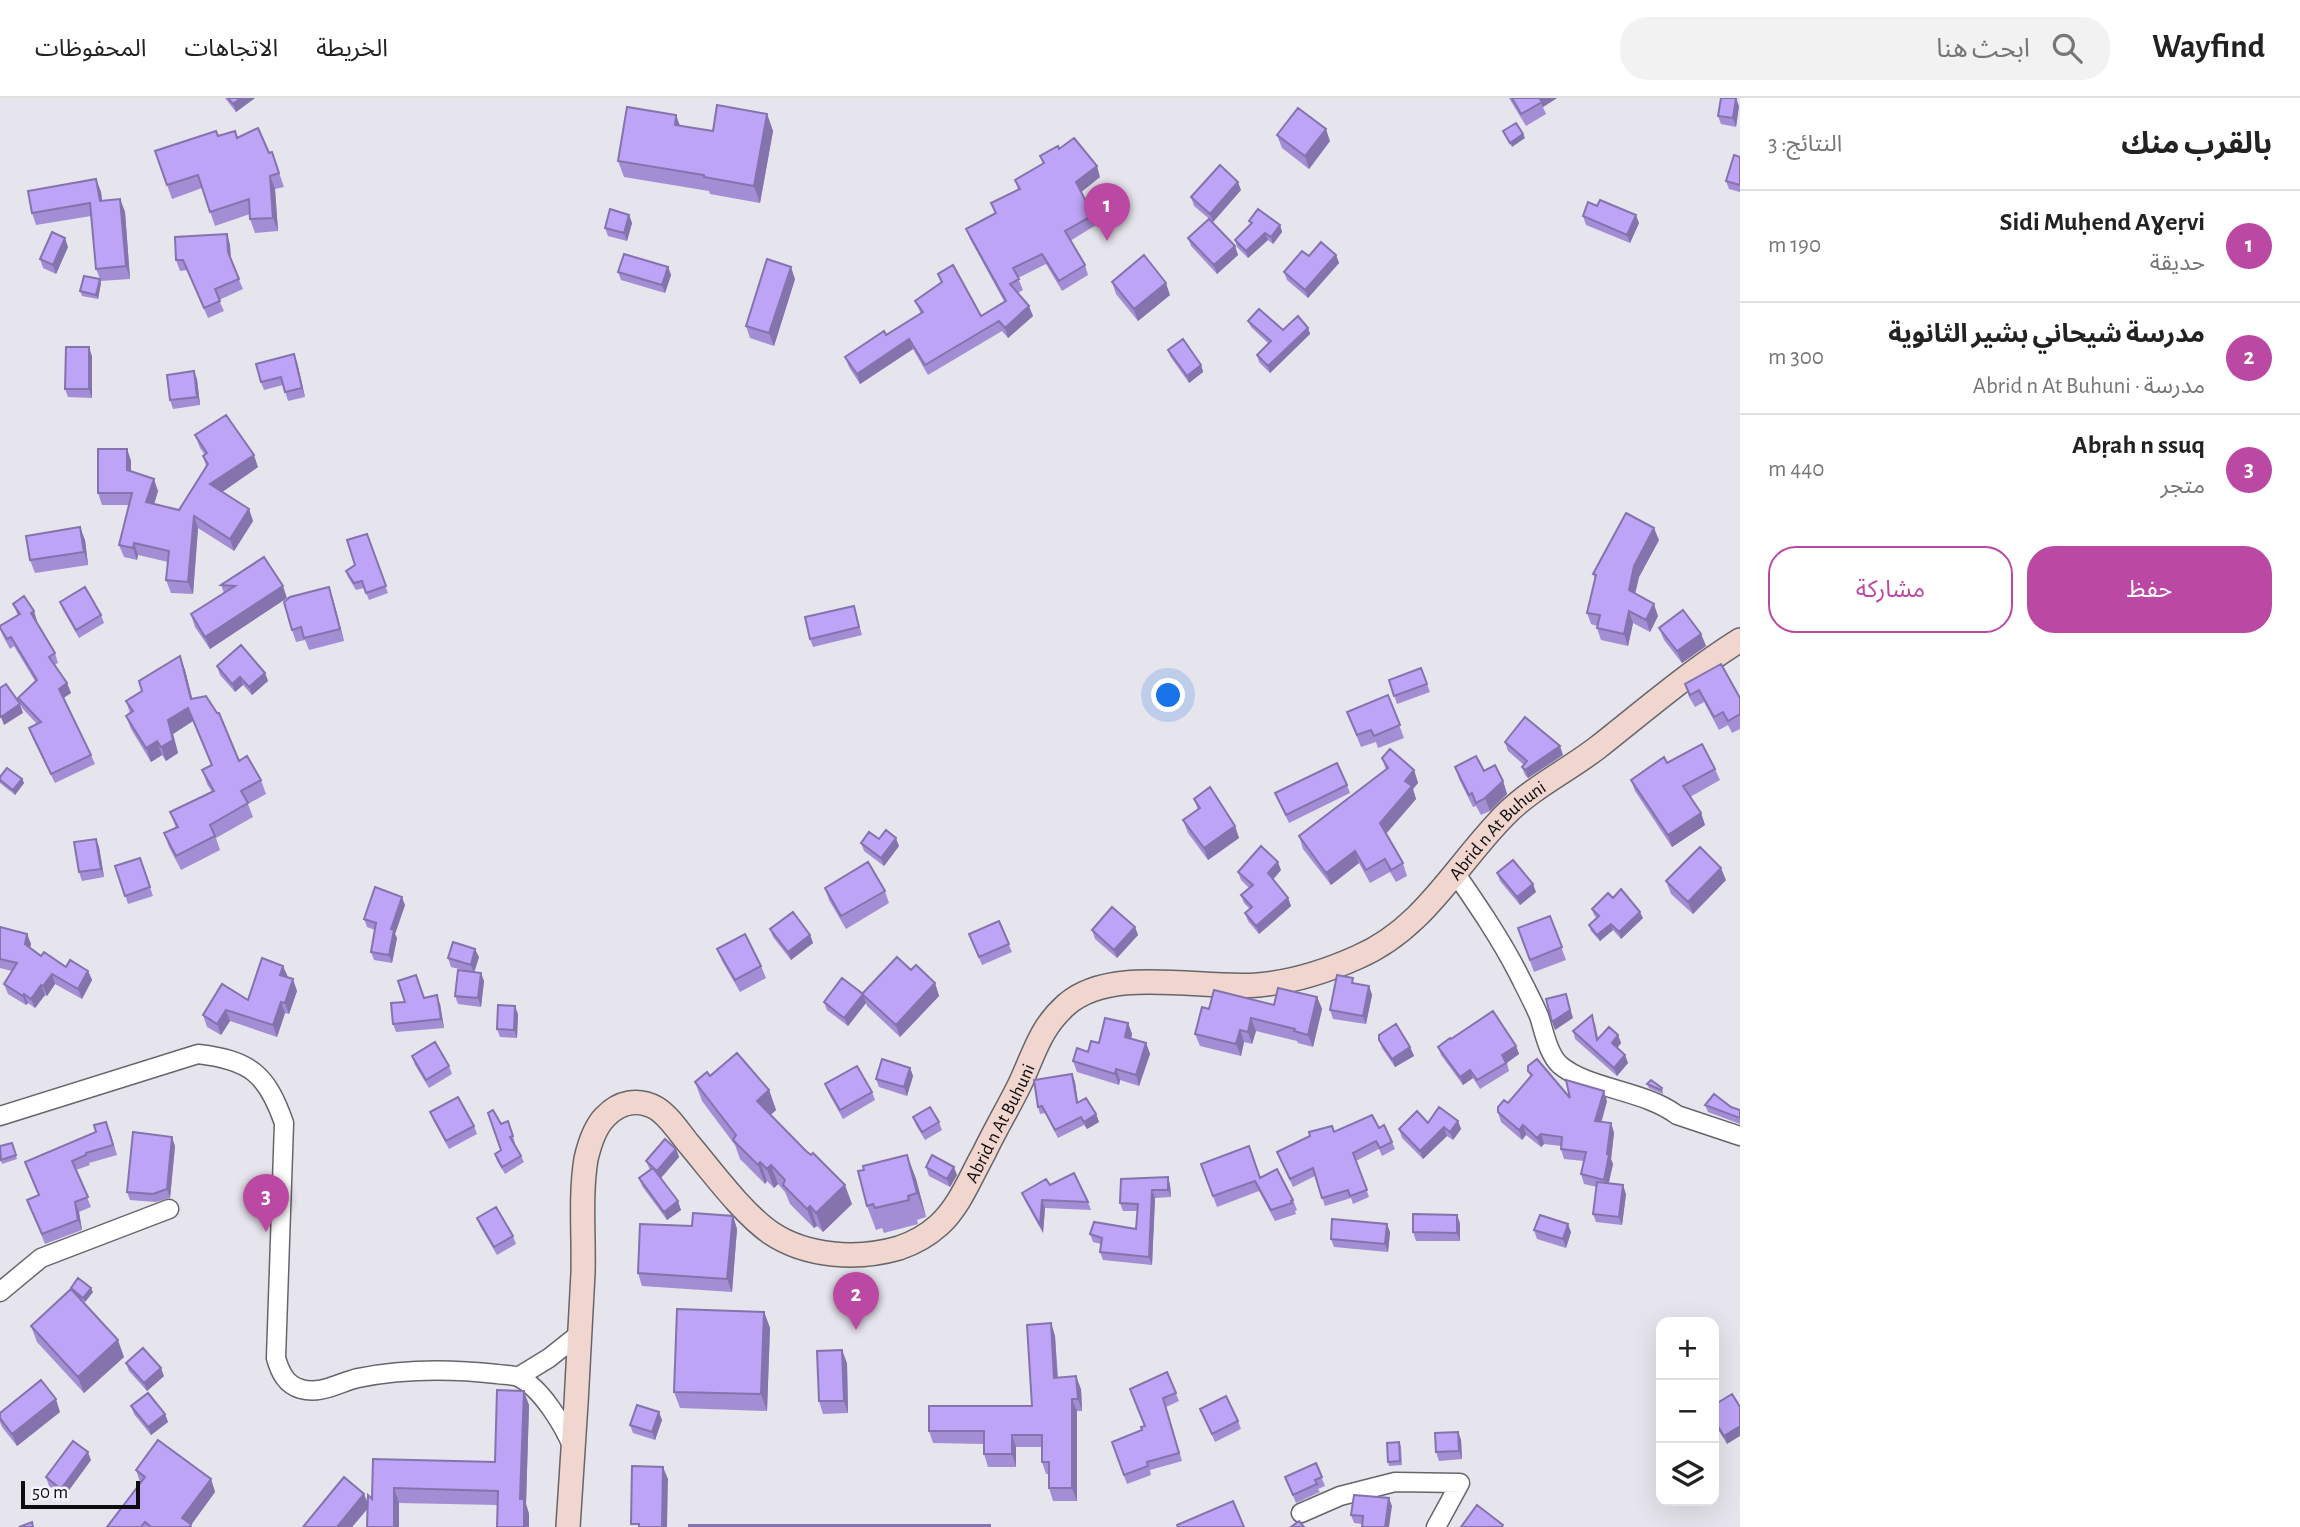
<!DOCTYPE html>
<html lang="ar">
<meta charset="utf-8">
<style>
:root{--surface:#fff;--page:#f2f2f2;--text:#222;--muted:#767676;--line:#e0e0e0;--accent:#bb48a2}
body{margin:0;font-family:"Alegreya Sans","Noto Sans Arabic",sans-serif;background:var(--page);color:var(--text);direction:rtl}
.controls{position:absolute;right:21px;bottom:21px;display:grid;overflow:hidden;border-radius:14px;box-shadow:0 7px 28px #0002}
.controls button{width:63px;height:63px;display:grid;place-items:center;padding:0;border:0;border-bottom:2px solid var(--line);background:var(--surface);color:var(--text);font:35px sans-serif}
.scale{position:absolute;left:21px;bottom:18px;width:119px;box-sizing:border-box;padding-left:7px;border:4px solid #0d0c0f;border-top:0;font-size:19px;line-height:24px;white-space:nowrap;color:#0d0c0f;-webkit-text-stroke:5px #f4f2fa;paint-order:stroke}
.you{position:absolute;left:1169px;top:598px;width:24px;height:24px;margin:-18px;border:5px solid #fff;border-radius:50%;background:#1a73e8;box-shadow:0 0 0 10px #1a73e833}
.badge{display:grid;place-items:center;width:46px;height:46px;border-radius:50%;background:var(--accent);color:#fff;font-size:23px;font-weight:700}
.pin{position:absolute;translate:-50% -58px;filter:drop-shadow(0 2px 4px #0008)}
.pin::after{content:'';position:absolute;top:37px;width:24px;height:21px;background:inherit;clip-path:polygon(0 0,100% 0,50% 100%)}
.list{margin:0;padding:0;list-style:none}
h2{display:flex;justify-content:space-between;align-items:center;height:91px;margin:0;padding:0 28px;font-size:30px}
h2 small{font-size:23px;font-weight:400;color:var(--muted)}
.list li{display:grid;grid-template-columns:46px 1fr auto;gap:21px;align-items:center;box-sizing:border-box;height:112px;padding:0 28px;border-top:2px solid var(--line)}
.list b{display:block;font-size:26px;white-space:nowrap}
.list p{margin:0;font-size:23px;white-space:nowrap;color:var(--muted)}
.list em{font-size:23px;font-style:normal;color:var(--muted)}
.actions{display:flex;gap:14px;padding:21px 28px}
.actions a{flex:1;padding:16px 0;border:2px solid var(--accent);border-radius:28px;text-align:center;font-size:24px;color:var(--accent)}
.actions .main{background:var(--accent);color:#fff}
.icon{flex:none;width:38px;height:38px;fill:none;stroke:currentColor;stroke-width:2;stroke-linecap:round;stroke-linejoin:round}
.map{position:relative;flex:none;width:1740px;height:1429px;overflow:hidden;direction:ltr}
header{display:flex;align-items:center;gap:42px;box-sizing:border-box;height:98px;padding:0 35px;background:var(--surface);border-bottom:2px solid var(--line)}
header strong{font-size:33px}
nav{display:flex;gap:38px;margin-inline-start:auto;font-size:24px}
.search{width:490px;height:63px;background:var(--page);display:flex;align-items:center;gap:18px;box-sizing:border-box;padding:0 24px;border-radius:28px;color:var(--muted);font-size:26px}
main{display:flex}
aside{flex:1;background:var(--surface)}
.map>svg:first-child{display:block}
</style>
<header>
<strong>Wayfind</strong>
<div class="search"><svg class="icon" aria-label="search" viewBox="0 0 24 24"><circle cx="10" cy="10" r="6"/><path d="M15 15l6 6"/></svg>ابحث هنا</div>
<nav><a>الخريطة</a><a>الاتجاهات</a><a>المحفوظات</a></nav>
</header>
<main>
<aside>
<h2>بالقرب منك<small>النتائج: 3</small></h2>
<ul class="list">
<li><span class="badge">1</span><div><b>Sidi Muḥend Aɣeṛvi</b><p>حديقة</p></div><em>190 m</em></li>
<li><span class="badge">2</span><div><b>مدرسة شيحاني بشير الثانوية</b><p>مدرسة · Abrid n At Buhuni</p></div><em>300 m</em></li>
<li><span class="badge">3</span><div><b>Abṛah n ssuq</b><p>متجر</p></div><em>440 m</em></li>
</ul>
<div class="actions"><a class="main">حفظ</a><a>مشاركة</a></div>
</aside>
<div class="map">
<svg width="1740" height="1429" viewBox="0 0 1740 1429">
<rect width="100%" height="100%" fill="#e6e4ec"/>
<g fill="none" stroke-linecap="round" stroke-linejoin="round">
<defs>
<path id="street" d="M 1456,776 C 1478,808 1500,840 1518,875 C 1525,889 1533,904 1539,918 C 1544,933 1548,956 1560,967 C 1588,991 1644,992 1677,1017 L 1740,1038
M 0,1018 L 198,956 C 250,962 267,976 284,1025 L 276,1260 C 280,1274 286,1287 301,1291 C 321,1297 340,1284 358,1280 C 402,1271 452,1271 497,1276 C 503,1277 513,1277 518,1279 C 541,1289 564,1328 573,1350
M 0,1194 L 41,1160 L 169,1111
M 518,1279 L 549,1260 L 578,1237
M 1301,1415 L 1340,1398 L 1395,1384 L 1460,1385 L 1436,1429"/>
<g id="secondary">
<path id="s1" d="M 568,1429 C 574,1344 579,1259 583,1175 C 584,1137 580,1098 586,1061 C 589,1048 595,1029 605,1019 C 619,1004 638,1000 656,1010 C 669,1018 679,1034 688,1045 C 711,1072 742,1115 771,1135 C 807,1159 858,1162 899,1150 C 914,1145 928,1137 939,1127 C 960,1108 971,1078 984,1055 C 995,1032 1008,1010 1019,988 C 1034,957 1039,931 1066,907 C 1111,867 1202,892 1258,887 C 1292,884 1327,873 1358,859 C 1425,830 1456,766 1506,716 C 1532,690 1567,673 1597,650 C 1644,613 1689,574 1740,542"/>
</g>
</defs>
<use href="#street" stroke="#67656c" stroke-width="21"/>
<use href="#secondary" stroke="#67656c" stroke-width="26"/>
<use href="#street" stroke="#fff" stroke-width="18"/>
<use href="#secondary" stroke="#f0d6ce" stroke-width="23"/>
</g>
<path fill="#a38dd4" d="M 225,0 L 255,0 L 236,14 Z
M 1509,0 L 1557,0 L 1543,9 L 1546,16 L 1526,28 Z
M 1739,8 L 1736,29 L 1721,26 L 1718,18 Z
M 767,16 L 773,33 L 760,105 L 710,96 L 709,93 L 624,79 L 618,63 L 676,17 L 680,28 L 713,33 Z
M 1277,37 L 1330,43 L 1309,71 L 1282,50 Z
M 218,38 L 237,40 L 269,55 L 272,54 L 284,89 L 275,91 L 278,133 L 255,135 L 250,121 L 250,116 L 215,128 L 202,90 L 172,101 L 155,53 Z
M 1059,51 L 1100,79 L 1081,94 L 1093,117 L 1096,127 L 1070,143 L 1085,167 L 1088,177 L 1062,193 L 1046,166 L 1018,180 L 1023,192 L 1018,195 L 1033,218 L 1008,240 L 1002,233 L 928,277 L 913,251 L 860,286 L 849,269 L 845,259 L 886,237 L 921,216 L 915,203 L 941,185 L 938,176 L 981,218 L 1004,203 L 970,141 L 966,131 L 995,115 L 991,105 L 1018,92 L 1015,82 L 1043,66 L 1040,58 Z
M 1740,59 L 1740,94 L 1729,91 L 1726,83 Z
M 96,81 L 101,94 L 102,103 L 120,101 L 125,114 L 130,181 L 100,183 L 101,185 L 98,201 L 82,198 L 80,193 L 100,181 L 96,171 L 91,118 L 36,127 L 32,115 Z
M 1241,92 L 1213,124 L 1194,108 L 1191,99 Z
M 1597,108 L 1639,125 L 1630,145 L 1586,127 L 1583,118 Z
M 629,117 L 632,125 L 627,143 L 608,138 L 605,130 Z
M 1249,123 L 1280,127 L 1282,134 L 1273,146 L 1268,142 L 1248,160 L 1237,149 L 1235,142 L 1251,127 Z
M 227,136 L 230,147 L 231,163 L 243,191 L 219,202 L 224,213 L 208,220 L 187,172 L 180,173 L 176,162 Z
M 1188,140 L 1235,148 L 1238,157 L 1217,176 L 1191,148 Z
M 68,149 L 56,176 L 43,170 L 40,161 Z
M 1336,157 L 1339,165 L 1308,200 L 1287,182 L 1284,174 L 1309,158 Z
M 668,169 L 671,177 L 665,195 L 621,182 L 618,174 Z
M 795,181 L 774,248 L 750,240 L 746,228 Z
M 1112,184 L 1170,197 L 1138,223 L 1116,196 Z
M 1248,223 L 1283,232 L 1308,230 L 1310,236 L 1270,275 L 1259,264 L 1257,257 L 1269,246 L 1251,229 Z
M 1168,252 L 1201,267 L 1203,274 L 1189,285 L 1170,258 Z
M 92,258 L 92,300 L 68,299 L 65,291 Z
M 297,264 L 305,299 L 288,303 L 283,287 L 264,292 L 261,284 Z
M 197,281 L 200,307 L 173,311 L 170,302 Z
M 195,337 L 258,369 L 222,394 L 249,411 L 253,423 L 234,453 L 198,430 L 193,496 L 171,495 L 166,482 L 168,464 L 138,457 L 137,462 L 124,459 L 119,447 L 129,407 L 102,407 L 98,395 L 127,351 L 131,363 L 131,373 L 158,393 L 154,406 L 179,412 L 206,368 L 203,358 L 205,357 L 200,350 Z
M 367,436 L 388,495 L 369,502 L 364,490 L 356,492 L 348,479 L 346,473 L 355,467 Z
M 85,442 L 88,467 L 35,475 L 30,462 Z
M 1659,442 L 1639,479 L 1635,496 L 1658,518 L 1650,534 L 1633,525 L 1628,548 L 1601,542 L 1597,530 L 1597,528 L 1591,526 L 1587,515 L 1595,481 L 1593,476 Z
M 264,459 L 287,500 L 210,551 L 195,529 L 191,516 L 224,495 L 221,487 Z
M 333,501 L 344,543 L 309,552 L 305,542 L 296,544 L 292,532 Z
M 60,504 L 101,517 L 104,525 L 79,540 L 63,512 Z
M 13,506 L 37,523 L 36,524 L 55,555 L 58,565 L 54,567 L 67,585 L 71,595 L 64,600 L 91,657 L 95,666 L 55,685 L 32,639 L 29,630 L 37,626 L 22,610 L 18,600 L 35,583 L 14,548 L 10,551 L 3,538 L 0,531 L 18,518 Z
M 854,508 L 862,537 L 813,549 L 810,541 Z
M 1659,530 L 1701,536 L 1706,548 L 1682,565 L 1664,542 Z
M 180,558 L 185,572 L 192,601 L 239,663 L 261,682 L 266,696 L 248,706 L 253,719 L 216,740 L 220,752 L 181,772 L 169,749 L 164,735 L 176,730 L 170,714 L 212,694 L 207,686 L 202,672 L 211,667 L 193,623 L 173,636 L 178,655 L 166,663 L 162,657 L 151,664 L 131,631 L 126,618 L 130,615 L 126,603 L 142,593 Z
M 217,568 L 265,575 L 268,583 L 252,597 L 243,587 L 235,594 L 220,577 Z
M 1421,570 L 1430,594 L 1397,606 L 1389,582 Z
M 1685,586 L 1740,600 L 1740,631 L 1732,635 L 1728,627 L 1719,632 L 1704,604 L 1695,609 L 1689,599 Z
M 1388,597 L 1404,640 L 1378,650 L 1376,644 L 1361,649 L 1347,614 Z
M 1505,644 L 1563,657 L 1528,680 L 1525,677 L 1522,669 L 1524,667 L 1508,653 Z
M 1382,660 L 1414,672 L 1418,685 L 1413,691 L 1416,701 L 1386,735 L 1403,765 L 1407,778 L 1396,784 L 1390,774 L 1370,785 L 1359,765 L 1331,787 L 1303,751 L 1299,738 L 1386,672 Z
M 1667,665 L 1715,671 L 1720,682 L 1690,699 L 1701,715 L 1705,727 L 1672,749 L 1635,693 L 1631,682 Z
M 1455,669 L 1484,673 L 1503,683 L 1507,696 L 1490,713 L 1481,717 L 1476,708 L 1473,709 L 1459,681 Z
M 0,679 L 22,681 L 24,685 L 15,697 L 0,685 Z
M 1347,687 L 1350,695 L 1289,725 L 1275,695 Z
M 1194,701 L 1235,728 L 1239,740 L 1208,762 L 1188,735 L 1183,722 L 1198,712 Z
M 96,741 L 99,749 L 104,779 L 82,783 L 79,774 Z
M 879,741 L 899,748 L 884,768 L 864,753 L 861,745 Z
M 140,760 L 153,798 L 128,806 L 115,768 Z
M 1281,772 L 1273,781 L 1288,800 L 1291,808 L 1259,836 L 1248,823 L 1245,815 L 1250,811 L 1244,805 L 1241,797 L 1249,790 L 1241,782 L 1238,774 Z
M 1497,775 L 1536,794 L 1520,807 L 1500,783 Z
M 1726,782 L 1693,816 L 1671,796 L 1666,783 Z
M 825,790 L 885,793 L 889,805 L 846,831 L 829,802 Z
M 1613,800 L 1643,820 L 1621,841 L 1613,832 L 1600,843 L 1591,833 L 1589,827 L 1597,820 L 1594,817 L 1592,811 Z
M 405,807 L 395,836 L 397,840 L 392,865 L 374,862 L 371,854 L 375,832 L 367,829 L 364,821 Z
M 1550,818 L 1566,862 L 1534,874 L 1518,830 Z
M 999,823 L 1012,854 L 982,867 L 969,836 Z
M 0,829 L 27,836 L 31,846 L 30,850 L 41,858 L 66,869 L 88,873 L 92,882 L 82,901 L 55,886 L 47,898 L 45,897 L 35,910 L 28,905 L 26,907 L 8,896 L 4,886 L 12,873 L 0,870 Z
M 1135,829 L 1138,837 L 1117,860 L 1095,841 L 1092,832 Z
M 770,831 L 810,837 L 813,845 L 791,862 L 773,839 Z
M 717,851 L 761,868 L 766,880 L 740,894 L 722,863 Z
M 479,859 L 474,874 L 484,883 L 481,909 L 458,906 L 455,898 L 463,872 L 451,869 L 448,860 Z
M 283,868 L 287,880 L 297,893 L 289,916 L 285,915 L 277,939 L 230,923 L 221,937 L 207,929 L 203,917 L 248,902 Z
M 911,872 L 935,885 L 939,898 L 900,939 L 867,908 L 866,905 L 848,928 L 827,912 L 824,904 L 862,896 Z
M 1355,886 L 1369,888 L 1372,897 L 1366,926 L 1333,921 L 1330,912 Z
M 1317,899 L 1322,911 L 1313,949 L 1298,945 L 1297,943 L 1256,933 L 1252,946 L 1244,944 L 1241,958 L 1200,948 L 1195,936 L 1209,911 L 1274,907 Z
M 424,900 L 440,906 L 444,930 L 396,934 L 393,926 L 405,904 Z
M 518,916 L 517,940 L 500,939 L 497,931 Z
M 1128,925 L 1132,936 L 1131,941 L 1146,945 L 1150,956 L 1139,988 L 1120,982 L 1119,987 L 1077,974 L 1073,963 Z
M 1595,925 L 1598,940 L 1618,937 L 1621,945 L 1617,950 L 1625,957 L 1628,965 L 1617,978 L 1575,941 L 1573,933 Z
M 1451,941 L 1516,948 L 1519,956 L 1507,965 L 1509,973 L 1480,991 L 1473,980 L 1463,987 L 1441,957 L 1438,949 Z
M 1379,942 L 1410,949 L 1414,958 L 1395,969 L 1382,950 Z
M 412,958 L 449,968 L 452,976 L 429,990 L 415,967 Z
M 910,970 L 913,978 L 907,998 L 879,989 L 876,981 Z
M 1528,973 L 1570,1000 L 1607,1003 L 1601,1024 L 1611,1025 L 1614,1035 L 1611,1061 L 1613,1066 L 1609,1085 L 1626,1096 L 1622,1127 L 1596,1124 L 1593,1116 L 1597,1089 L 1584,1086 L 1581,1076 L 1584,1063 L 1564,1061 L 1561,1051 L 1561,1048 L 1544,1046 L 1541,1049 L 1526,1037 L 1522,1042 L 1501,1024 L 1498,1014 L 1508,1005 L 1531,979 Z
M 1072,976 L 1075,984 L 1078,1005 L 1096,1016 L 1099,1024 L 1087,1031 L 1084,1027 L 1058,1040 L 1045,1015 L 1040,1016 L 1038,1009 Z
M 710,978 L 769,992 L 776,1012 L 770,1017 L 852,1106 L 823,1134 L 817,1128 L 814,1130 L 790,1106 L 785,1094 L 778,1086 L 774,1090 L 767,1083 L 765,1086 L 740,1061 L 735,1047 L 702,1003 L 695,984 Z
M 825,986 L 872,994 L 875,1002 L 843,1021 L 828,994 Z
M 1647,986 L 1662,990 L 1663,995 L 1663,996 L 1649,990 Z
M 1705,1007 L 1731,1009 L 1740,1012 L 1740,1026 L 1708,1014 Z
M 430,1014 L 474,1028 L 477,1036 L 449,1051 L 433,1022 Z
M 913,1019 L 939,1024 L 942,1032 L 925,1042 L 916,1027 Z
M 508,1023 L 515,1045 L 514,1046 L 521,1058 L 524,1064 L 505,1076 L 497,1063 L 495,1056 L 501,1052 L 501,1026 Z
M 1458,1023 L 1461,1031 L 1453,1042 L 1447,1038 L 1423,1061 L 1402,1040 L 1399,1031 L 1428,1025 Z
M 1332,1028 L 1335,1034 L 1379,1030 L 1392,1044 L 1395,1051 L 1382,1058 L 1379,1051 L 1356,1063 L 1369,1099 L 1353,1106 L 1351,1100 L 1325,1108 L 1315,1078 L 1293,1089 L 1277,1054 Z
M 110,1033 L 117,1057 L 89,1065 L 90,1067 L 76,1072 L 91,1109 L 79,1114 L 82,1132 L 45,1146 L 27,1102 L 39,1097 L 25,1064 Z
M 12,1045 L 17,1061 L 2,1066 L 0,1060 Z
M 175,1048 L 170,1100 L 156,1104 L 130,1102 L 127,1094 Z
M 676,1051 L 679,1059 L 661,1080 L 681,1112 L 667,1122 L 642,1088 L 639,1080 L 650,1072 L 646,1063 Z
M 907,1057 L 916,1081 L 926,1119 L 917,1122 L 918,1126 L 884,1135 L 882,1130 L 876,1132 L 867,1108 Z
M 1201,1066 L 1260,1080 L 1293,1102 L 1297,1112 L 1295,1113 L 1296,1116 L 1275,1123 L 1259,1093 L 1217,1109 Z
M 926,1069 L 957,1077 L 950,1089 L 929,1078 Z
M 1168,1079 L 1170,1087 L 1171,1099 L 1155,1100 L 1152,1167 L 1103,1162 L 1100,1154 L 1101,1146 L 1093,1144 L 1090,1136 L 1136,1131 L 1137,1113 L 1123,1113 L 1120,1105 Z
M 1050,1087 L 1088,1104 L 1091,1112 L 1045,1110 L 1043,1135 L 1025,1103 L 1022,1095 Z
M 733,1118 L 737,1131 L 732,1194 L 642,1188 L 638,1175 Z
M 477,1120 L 513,1138 L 516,1146 L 497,1157 L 480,1128 Z
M 1460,1125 L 1460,1143 L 1416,1143 L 1413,1134 Z
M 1534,1132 L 1571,1134 L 1566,1150 L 1537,1141 Z
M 1390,1134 L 1388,1154 L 1334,1149 L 1331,1141 Z
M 71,1190 L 93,1194 L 85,1204 L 75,1196 L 124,1259 L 84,1295 L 37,1244 L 31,1228 L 72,1193 Z
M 764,1214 L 770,1230 L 767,1313 L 680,1310 L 674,1294 Z
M 1051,1225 L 1055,1238 L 1058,1279 L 1081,1291 L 1082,1313 L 1077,1313 L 1077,1403 L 1053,1403 L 1049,1390 L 1049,1376 L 1046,1376 L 1042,1364 L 1042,1349 L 1016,1349 L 1016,1369 L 988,1369 L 984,1356 L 984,1346 L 933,1345 L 929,1333 L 1032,1308 Z
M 126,1265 L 164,1278 L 147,1293 L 129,1273 Z
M 847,1265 L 848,1315 L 823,1316 L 819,1303 Z
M 1167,1274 L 1179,1303 L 1166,1309 L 1182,1363 L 1150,1372 L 1151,1377 L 1127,1386 L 1112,1344 L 1142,1332 L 1145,1328 Z
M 529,1307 L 526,1406 L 529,1416 L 498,1407 L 399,1405 L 368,1410 L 352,1429 L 303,1429 L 364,1396 L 368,1405 L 372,1401 L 373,1361 L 495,1364 Z
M 1714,1307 L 1727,1346 L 1714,1325 Z
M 131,1308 L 165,1316 L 168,1324 L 151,1337 L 134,1316 Z
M 1200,1311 L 1238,1323 L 1241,1331 L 1215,1344 Z
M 60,1314 L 17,1348 L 2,1329 L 0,1324 L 0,1315 Z
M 662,1322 L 655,1342 L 633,1335 L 630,1327 Z
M 1458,1334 L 1461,1342 L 1462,1361 L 1439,1363 L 1436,1354 Z
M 1399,1344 L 1401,1348 L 1402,1367 L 1389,1368 L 1388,1364 Z
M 91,1362 L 64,1399 L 49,1388 L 46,1379 Z
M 1316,1365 L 1325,1388 L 1318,1391 L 1320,1394 L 1296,1405 L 1285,1379 Z
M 136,1372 L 211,1381 L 215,1394 L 191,1427 L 192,1429 L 107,1429 L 140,1384 Z
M 1392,1408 L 1362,1426 L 1354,1425 L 1351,1417 Z"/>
<path fill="#8473ac" d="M 241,0 L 255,0 L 236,14 L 233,6 Z
M 1539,0 L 1557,0 L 1543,9 Z
M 1736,0 L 1739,8 L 1736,29 L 1733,20 Z
M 767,16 L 773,33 L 760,105 L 754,88 Z
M 676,17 L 682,34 L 675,27 Z
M 1326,31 L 1330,43 L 1309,71 L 1305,58 Z
M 1523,36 L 1525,40 L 1512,49 L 1510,45 Z
M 1097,68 L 1100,79 L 1080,95 L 1076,84 Z
M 270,78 L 275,91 L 278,133 L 273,120 Z
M 96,81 L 101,94 L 104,116 L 100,103 Z
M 1238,84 L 1241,92 L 1213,124 L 1210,116 Z
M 120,101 L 125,114 L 130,181 L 126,168 Z
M 629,117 L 632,125 L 627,143 L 624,135 Z
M 1636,117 L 1639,125 L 1630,145 L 1627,137 Z
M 1280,127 L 1282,134 L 1273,146 L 1271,139 Z
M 1265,135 L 1268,142 L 1248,160 L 1246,153 Z
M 227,136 L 230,147 L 231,165 L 228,154 Z
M 65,140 L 68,149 L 56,176 L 53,167 Z
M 1235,148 L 1238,157 L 1217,176 L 1214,167 Z
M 1336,157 L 1339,165 L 1308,200 L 1305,192 Z
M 668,169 L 671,177 L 665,195 L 662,187 Z
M 791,169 L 795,181 L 774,248 L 769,235 Z
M 100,181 L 101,185 L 98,201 L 96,197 Z
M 1166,185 L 1170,197 L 1138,223 L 1134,211 Z
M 1029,208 L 1033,218 L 1008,240 L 1005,230 Z
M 1308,230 L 1310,236 L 1270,275 L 1268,268 Z
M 909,241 L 913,251 L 860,286 L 857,276 Z
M 89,249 L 92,258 L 92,300 L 89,291 Z
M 294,256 L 297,264 L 305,299 L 302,290 Z
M 1201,267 L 1203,274 L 1189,285 L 1187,278 Z
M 194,273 L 197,281 L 200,307 L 197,299 Z
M 127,351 L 131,363 L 131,384 L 127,372 Z
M 254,357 L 258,369 L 215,399 L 210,386 Z
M 154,381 L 158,393 L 151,416 L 146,404 Z
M 249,411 L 253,423 L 234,453 L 230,441 Z
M 194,418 L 198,430 L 193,496 L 188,484 Z
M 80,429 L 85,442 L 88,467 L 84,454 Z
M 1654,430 L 1659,442 L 1639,479 L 1633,504 L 1629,492 L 1634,468 Z
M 134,445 L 138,457 L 137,462 L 133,450 Z
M 283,488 L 287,500 L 210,551 L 205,539 Z
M 329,489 L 333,501 L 344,543 L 340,531 Z
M 1654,506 L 1658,518 L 1650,534 L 1646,522 Z
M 34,513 L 37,523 L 34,525 L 31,515 Z
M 1629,513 L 1633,525 L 1628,548 L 1624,536 Z
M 1701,536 L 1706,548 L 1682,565 L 1677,553 Z
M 180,558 L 185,572 L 196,615 L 191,601 Z
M 265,575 L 268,583 L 252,597 L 249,589 Z
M 240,579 L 243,587 L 235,594 L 232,586 Z
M 67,585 L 71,595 L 63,600 L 59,591 Z
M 20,606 L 23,615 L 4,627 L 1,619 Z
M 188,610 L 193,623 L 173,636 L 178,655 L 166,663 L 161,649 L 168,622 Z
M 157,643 L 162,657 L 151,664 L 146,650 Z
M 1560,648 L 1563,657 L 1528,680 L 1525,672 Z
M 1414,672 L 1418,685 L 1413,691 L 1416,701 L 1385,737 L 1380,725 L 1405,683 Z
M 22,681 L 24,685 L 15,697 L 13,692 Z
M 1503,683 L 1507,696 L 1490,713 L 1485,700 Z
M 1701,715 L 1705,727 L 1672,749 L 1668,737 Z
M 1235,728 L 1239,740 L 1208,762 L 1204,750 Z
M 896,740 L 899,748 L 884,768 L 881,760 Z
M 96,741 L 99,749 L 104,779 L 101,771 Z
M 1355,753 L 1359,765 L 1331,787 L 1326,775 Z
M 1278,764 L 1281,772 L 1271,784 L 1268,775 Z
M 1721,770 L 1726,782 L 1693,816 L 1688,804 Z
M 1533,786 L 1536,794 L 1520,807 L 1517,799 Z
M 402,799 L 405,807 L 395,836 L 397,840 L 392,865 L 389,857 L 391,831 Z
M 1288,800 L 1291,808 L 1259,836 L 1256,828 Z
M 1640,814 L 1643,820 L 1621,841 L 1619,834 Z
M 1611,826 L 1613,832 L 1600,843 L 1597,837 Z
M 1135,829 L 1138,837 L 1117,860 L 1114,852 Z
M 27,836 L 31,846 L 28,856 L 25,846 Z
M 810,837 L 813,845 L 791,862 L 788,854 Z
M 475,851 L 479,859 L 474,875 L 471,867 Z
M 283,868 L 288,879 L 284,889 L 280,877 Z
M 88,873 L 92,882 L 82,901 L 78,891 Z
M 481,875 L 484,883 L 481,909 L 478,900 Z
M 52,876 L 55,886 L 47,898 L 43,888 Z
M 293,881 L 297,893 L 289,916 L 285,905 Z
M 935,885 L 939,898 L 900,939 L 896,927 Z
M 41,887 L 45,897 L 35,910 L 31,901 Z
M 1369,888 L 1372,897 L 1366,926 L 1363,918 Z
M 24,896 L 28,905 L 26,907 L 23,898 Z
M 863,896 L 866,905 L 848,928 L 844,920 Z
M 1566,896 L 1573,920 L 1555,932 L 1552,924 Z
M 437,897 L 440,906 L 444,930 L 441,921 Z
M 1317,899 L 1322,911 L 1313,949 L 1308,937 Z
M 281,904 L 285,915 L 277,939 L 273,927 Z
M 515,908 L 518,916 L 517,940 L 514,932 Z
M 226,912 L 230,923 L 221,937 L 217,926 Z
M 1251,920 L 1256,933 L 1252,946 L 1248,934 Z
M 1128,925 L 1132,936 L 1129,950 L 1125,939 Z
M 1240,932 L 1244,944 L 1241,958 L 1236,946 Z
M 1618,937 L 1621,945 L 1615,953 L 1612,945 Z
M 1146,945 L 1150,956 L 1139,988 L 1136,977 Z
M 1516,948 L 1519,956 L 1505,966 L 1502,957 Z
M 1410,949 L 1414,958 L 1395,969 L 1392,961 Z
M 1625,957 L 1628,965 L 1617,978 L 1614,970 Z
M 910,970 L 913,978 L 907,998 L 904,989 Z
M 1116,971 L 1120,982 L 1119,987 L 1115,976 Z
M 1470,972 L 1473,980 L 1463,987 L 1460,979 Z
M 1072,976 L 1075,984 L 1079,1013 L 1077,1005 Z
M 769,992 L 776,1012 L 764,1023 L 757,1003 Z
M 1604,993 L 1607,1003 L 1599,1033 L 1595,1023 Z
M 1096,1016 L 1099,1024 L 1087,1031 L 1084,1024 Z
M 1458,1023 L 1461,1031 L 1453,1042 L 1450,1034 Z
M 1611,1025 L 1614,1035 L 1611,1061 L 1613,1066 L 1607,1091 L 1604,1082 Z
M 1523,1027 L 1526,1037 L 1522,1042 L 1519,1032 Z
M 1444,1029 L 1447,1038 L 1423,1061 L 1420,1053 Z
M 1541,1036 L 1544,1046 L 1541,1049 L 1537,1040 Z
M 172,1039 L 175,1048 L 170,1100 L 167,1091 Z
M 676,1051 L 679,1059 L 660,1081 L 657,1073 Z
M 907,1057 L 916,1081 L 926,1119 L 917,1095 Z
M 760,1064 L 767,1083 L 765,1086 L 758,1067 Z
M 771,1067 L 778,1086 L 774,1090 L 767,1071 Z
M 954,1069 L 957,1077 L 950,1089 L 947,1081 Z
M 1168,1079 L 1170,1087 L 1171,1099 L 1168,1092 Z
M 845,1087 L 852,1106 L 823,1134 L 816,1115 Z
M 1623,1087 L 1626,1096 L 1622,1127 L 1619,1119 Z
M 1152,1092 L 1155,1100 L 1152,1167 L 1149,1159 Z
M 1042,1102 L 1045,1110 L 1043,1135 L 1040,1127 Z
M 678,1103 L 681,1112 L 667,1122 L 664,1114 Z
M 75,1104 L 79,1114 L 82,1132 L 78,1122 Z
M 810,1108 L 817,1128 L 814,1130 L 807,1111 Z
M 1457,1117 L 1460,1125 L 1460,1143 L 1457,1135 Z
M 733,1118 L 737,1131 L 732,1194 L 727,1181 Z
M 1387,1126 L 1390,1134 L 1388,1154 L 1385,1146 Z
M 1568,1126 L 1571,1134 L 1566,1150 L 1563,1141 Z
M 91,1190 L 93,1194 L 85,1204 L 83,1200 Z
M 764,1214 L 770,1230 L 767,1313 L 761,1296 Z
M 1051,1225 L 1055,1238 L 1058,1292 L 1054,1280 Z
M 118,1242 L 124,1259 L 84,1295 L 78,1279 Z
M 842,1252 L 847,1265 L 848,1315 L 844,1303 Z
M 161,1270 L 164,1278 L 147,1293 L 144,1285 Z
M 1076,1278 L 1081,1291 L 1082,1313 L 1078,1301 Z
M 524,1293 L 529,1307 L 526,1406 L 529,1416 L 529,1429 L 524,1429 L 520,1401 Z
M 56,1301 L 60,1314 L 17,1348 L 12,1336 Z
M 1072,1301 L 1077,1313 L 1077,1403 L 1072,1390 Z
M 659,1314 L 662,1322 L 655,1342 L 652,1334 Z
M 165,1316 L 168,1324 L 151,1337 L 148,1329 Z
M 1740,1328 L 1740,1338 L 1727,1346 L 1724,1338 Z
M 1458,1334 L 1461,1342 L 1462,1361 L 1459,1353 Z
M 1012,1337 L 1016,1349 L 1016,1369 L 1012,1356 Z
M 88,1354 L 91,1362 L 64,1399 L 61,1391 Z
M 663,1369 L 668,1381 L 667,1429 L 662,1429 Z
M 211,1381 L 215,1394 L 191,1427 L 192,1429 L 186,1429 L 182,1420 Z
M 394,1390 L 399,1405 L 399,1429 L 394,1429 Z
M 364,1396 L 369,1409 L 352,1429 L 337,1429 Z
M 1389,1400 L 1392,1408 L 1389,1429 L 1385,1429 Z"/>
<path fill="#bda4f6" stroke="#8473ac" stroke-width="2" d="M 228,0 L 241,0 L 233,6 Z
M 1512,0 L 1539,0 L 1542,4 L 1521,16 Z
M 1721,0 L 1736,0 L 1733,20 L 1718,18 Z
M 717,7 L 767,16 L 754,88 L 704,79 L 704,77 L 618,63 L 627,9 L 676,17 L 675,27 L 713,33 Z
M 1298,10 L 1326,31 L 1305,58 L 1277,37 Z
M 1516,25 L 1523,36 L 1510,45 L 1503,33 Z
M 258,30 L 269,55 L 272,54 L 279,75 L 270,78 L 273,120 L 250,121 L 249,101 L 210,114 L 198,77 L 167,87 L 155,53 L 216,33 L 218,38 L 235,33 L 237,40 Z
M 1074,40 L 1097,68 L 1076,84 L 1093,117 L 1065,133 L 1085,167 L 1059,183 L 1042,156 L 1013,170 L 1019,181 L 1010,186 L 1029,208 L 1005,230 L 999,223 L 925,267 L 909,241 L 857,276 L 845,259 L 884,233 L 886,237 L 923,214 L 915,203 L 942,184 L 938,176 L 953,167 L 981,218 L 1006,203 L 966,131 L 996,115 L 991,105 L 1020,91 L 1015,82 L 1044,65 L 1040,58 L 1058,48 L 1059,51 Z
M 1734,57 L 1740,59 L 1740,87 L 1726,83 Z
M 1220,67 L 1238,84 L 1210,116 L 1191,99 Z
M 96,81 L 100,103 L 120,101 L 126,168 L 96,171 L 90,105 L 32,115 L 28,93 Z
M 1600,102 L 1636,117 L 1627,137 L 1583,118 L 1588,104 L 1597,108 Z
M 610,111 L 629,117 L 624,135 L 605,130 Z
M 1258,111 L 1280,127 L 1271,139 L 1265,135 L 1246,153 L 1235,142 L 1252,125 L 1249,123 Z
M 1209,121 L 1235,148 L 1214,167 L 1188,140 Z
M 52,134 L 65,140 L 53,167 L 40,161 Z
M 227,136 L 228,154 L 239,181 L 215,191 L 220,203 L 204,210 L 183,162 L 176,162 L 175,139 Z
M 1321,144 L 1336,157 L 1305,192 L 1284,174 L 1302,153 L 1309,158 Z
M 624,156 L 668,169 L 662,187 L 618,174 Z
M 1144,157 L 1166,185 L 1134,211 L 1112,184 Z
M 767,161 L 791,169 L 769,235 L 746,228 Z
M 84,178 L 100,181 L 96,197 L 80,193 Z
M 1259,211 L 1283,232 L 1298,218 L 1308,230 L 1268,268 L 1257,257 L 1271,243 L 1248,223 Z
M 1183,241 L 1201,267 L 1187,278 L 1168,252 Z
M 66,249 L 89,249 L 89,291 L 65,291 Z
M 294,256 L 302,290 L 285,294 L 281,279 L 261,284 L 256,266 Z
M 194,273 L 197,299 L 170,302 L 167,277 Z
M 226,317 L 254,357 L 210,386 L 249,411 L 230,441 L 194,418 L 188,484 L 166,482 L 169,453 L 134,445 L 133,450 L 119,447 L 132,395 L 98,395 L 98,351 L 127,351 L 127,372 L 154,381 L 146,404 L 179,412 L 208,366 L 203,358 L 207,355 L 195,337 Z
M 1626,415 L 1654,430 L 1634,468 L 1629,492 L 1654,506 L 1646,522 L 1629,513 L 1624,536 L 1597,530 L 1600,517 L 1587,515 L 1596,477 L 1593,476 Z
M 80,429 L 84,454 L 30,462 L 26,438 Z
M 367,436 L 386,488 L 366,495 L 362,483 L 354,485 L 346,473 L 355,467 L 347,442 Z
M 264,459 L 283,488 L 205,539 L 191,516 L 235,488 L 221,487 Z
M 85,489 L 101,517 L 76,532 L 60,504 Z
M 329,489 L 340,531 L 304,540 L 301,529 L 292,532 L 284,504 L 290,499 Z
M 24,498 L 34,513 L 31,515 L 55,555 L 49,559 L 67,585 L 59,591 L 91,657 L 51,676 L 29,630 L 41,624 L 18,600 L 37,582 L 11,539 L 7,541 L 0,530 L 0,528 L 20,516 L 13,506 Z
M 854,508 L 859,529 L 810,541 L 805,519 Z
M 1683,512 L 1701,536 L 1677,553 L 1659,530 Z
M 241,547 L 265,575 L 249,589 L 240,579 L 232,586 L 217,568 Z
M 180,558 L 191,601 L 206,598 L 217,615 L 219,615 L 239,663 L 247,658 L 261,682 L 241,693 L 248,705 L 210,727 L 215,738 L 176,758 L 164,735 L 178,729 L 170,714 L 214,693 L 202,672 L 212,667 L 188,610 L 168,622 L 173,642 L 161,649 L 157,643 L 146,650 L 126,618 L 133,613 L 126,603 L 142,593 L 139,583 Z
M 1721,566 L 1740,600 L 1740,616 L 1728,623 L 1723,614 L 1714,619 L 1699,592 L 1690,597 L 1685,586 Z
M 1421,570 L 1427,586 L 1394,598 L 1389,582 Z
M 6,586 L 20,606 L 1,619 L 0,617 L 0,590 Z
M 1388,597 L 1400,627 L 1374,638 L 1371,632 L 1357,637 L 1347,614 Z
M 1525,619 L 1560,648 L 1525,672 L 1522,669 L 1527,663 L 1505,644 Z
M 1702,646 L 1715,671 L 1683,688 L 1701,715 L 1668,737 L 1631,682 L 1664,659 L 1667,665 Z
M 1390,651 L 1414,672 L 1405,683 L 1412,688 L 1380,725 L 1403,765 L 1391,772 L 1385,761 L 1366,772 L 1355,753 L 1326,775 L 1299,738 L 1388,670 L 1382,660 Z
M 1476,658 L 1484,673 L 1495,667 L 1503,683 L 1485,700 L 1476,705 L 1472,695 L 1469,697 L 1455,669 Z
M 1337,665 L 1347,687 L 1286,717 L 1275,695 Z
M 7,670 L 22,681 L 13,692 L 0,682 L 0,679 Z
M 1210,689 L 1235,728 L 1204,750 L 1183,722 L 1200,710 L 1194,701 Z
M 886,732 L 896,740 L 881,760 L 861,745 L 869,734 L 879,741 Z
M 96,741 L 101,771 L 79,774 L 74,744 Z
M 1261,748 L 1278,764 L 1268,775 L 1288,800 L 1256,828 L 1245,815 L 1252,809 L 1241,797 L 1253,787 L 1238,774 Z
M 1700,749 L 1721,770 L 1688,804 L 1666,783 Z
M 140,760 L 150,789 L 125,798 L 115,768 Z
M 1513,762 L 1533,786 L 1517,799 L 1497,775 Z
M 868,764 L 885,793 L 841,818 L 825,790 Z
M 375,789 L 402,799 L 391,831 L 394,832 L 389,857 L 371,854 L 376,825 L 364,821 Z
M 1621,791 L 1640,814 L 1619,834 L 1611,826 L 1597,837 L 1589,827 L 1599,818 L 1592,811 L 1608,795 L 1613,800 Z
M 1112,809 L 1135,829 L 1114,852 L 1092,832 Z
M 793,814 L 810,837 L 788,854 L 770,831 Z
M 1550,818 L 1562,849 L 1530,862 L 1518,830 Z
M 999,823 L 1009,846 L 979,859 L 969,836 Z
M 0,829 L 27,836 L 25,846 L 41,858 L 44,854 L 66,869 L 70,862 L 88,873 L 78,891 L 52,876 L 43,888 L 41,887 L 31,901 L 24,896 L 23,898 L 4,886 L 17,865 L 0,861 Z
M 745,836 L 761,868 L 735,882 L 717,851 Z
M 453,844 L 475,851 L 471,867 L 448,860 Z
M 897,859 L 911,872 L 916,867 L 935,885 L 896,927 L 862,896 Z
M 262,860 L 283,868 L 280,877 L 293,881 L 285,905 L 281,904 L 273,927 L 226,912 L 217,926 L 203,917 L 222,886 L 248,902 Z
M 458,872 L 481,875 L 478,900 L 455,898 Z
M 416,877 L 424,900 L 437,897 L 441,921 L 393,926 L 391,905 L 405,904 L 398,883 Z
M 1337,877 L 1353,880 L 1352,885 L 1369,888 L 1363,918 L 1330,912 Z
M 842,880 L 863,896 L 844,920 L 824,904 Z
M 1278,890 L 1317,899 L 1308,937 L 1294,933 L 1295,931 L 1251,920 L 1248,934 L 1240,932 L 1236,946 L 1195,936 L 1202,909 L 1209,911 L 1214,892 L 1274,907 Z
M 1566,896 L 1570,912 L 1552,924 L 1546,901 Z
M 498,907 L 515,908 L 514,932 L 497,931 Z
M 1493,913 L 1516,948 L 1502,957 L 1506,965 L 1477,982 L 1470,972 L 1460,979 L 1438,949 L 1450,940 L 1451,941 Z
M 1592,917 L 1597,942 L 1609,929 L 1618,937 L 1612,945 L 1625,957 L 1614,970 L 1573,933 Z
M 1105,920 L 1128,925 L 1125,939 L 1146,945 L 1136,977 L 1116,971 L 1115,976 L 1073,963 L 1077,950 L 1088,954 L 1091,943 L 1099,945 Z
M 1396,926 L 1410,949 L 1392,961 L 1379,942 L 1379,937 Z
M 435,944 L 449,968 L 426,982 L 412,958 Z
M 737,955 L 769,992 L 757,1003 L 806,1053 L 811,1057 L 813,1055 L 845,1087 L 816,1115 L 810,1108 L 807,1111 L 783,1087 L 785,1082 L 771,1067 L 767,1071 L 760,1064 L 758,1067 L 733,1042 L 736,1037 L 695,984 L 707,974 L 710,978 Z
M 882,961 L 910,970 L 904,989 L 876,981 Z
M 1537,961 L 1570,1000 L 1566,982 L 1604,993 L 1595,1023 L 1611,1025 L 1607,1056 L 1609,1057 L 1604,1082 L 1581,1076 L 1586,1054 L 1561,1051 L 1562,1039 L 1541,1036 L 1537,1040 L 1523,1027 L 1519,1032 L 1498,1014 L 1498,1009 L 1504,1002 L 1508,1005 L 1532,977 L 1528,973 L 1528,968 Z
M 857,968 L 872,994 L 840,1012 L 825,986 Z
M 1072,976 L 1077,1005 L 1086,1000 L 1096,1016 L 1084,1024 L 1081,1019 L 1055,1032 L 1042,1008 L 1038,1009 L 1034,982 Z
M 1651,982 L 1662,990 L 1661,992 L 1647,986 Z
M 1714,996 L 1731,1009 L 1740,1012 L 1740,1020 L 1705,1007 Z
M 458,999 L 474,1028 L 446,1043 L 430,1014 Z
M 930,1009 L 939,1024 L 922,1034 L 913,1019 Z
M 1439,1009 L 1458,1023 L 1450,1034 L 1444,1029 L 1420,1053 L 1399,1031 L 1417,1013 L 1428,1025 Z
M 493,1012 L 501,1026 L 508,1023 L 513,1038 L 510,1039 L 521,1058 L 502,1069 L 495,1056 L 501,1052 L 488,1015 Z
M 1372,1017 L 1379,1030 L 1384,1027 L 1392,1044 L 1380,1050 L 1376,1043 L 1353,1055 L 1367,1092 L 1350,1098 L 1348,1092 L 1322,1100 L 1313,1070 L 1290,1081 L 1277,1054 L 1310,1038 L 1309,1034 L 1332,1028 L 1334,1034 Z
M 106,1024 L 113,1047 L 86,1055 L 86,1057 L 72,1063 L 88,1099 L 75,1104 L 78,1122 L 42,1136 L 27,1102 L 39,1097 L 25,1064 L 96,1034 L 94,1027 Z
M 133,1034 L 172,1039 L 167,1091 L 153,1096 L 127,1094 Z
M 665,1041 L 676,1051 L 657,1073 L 646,1063 Z
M 12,1045 L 16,1057 L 1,1062 L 0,1048 Z
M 1249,1048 L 1260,1080 L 1277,1071 L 1293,1102 L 1291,1103 L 1292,1105 L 1271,1112 L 1255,1083 L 1213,1098 L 1201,1066 Z
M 907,1057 L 917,1095 L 908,1098 L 909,1102 L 875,1110 L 873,1106 L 867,1108 L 858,1073 L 864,1072 L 863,1068 Z
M 932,1057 L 954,1069 L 947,1081 L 926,1069 Z
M 653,1070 L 678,1103 L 664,1114 L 639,1080 Z
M 1074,1075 L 1088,1104 L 1042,1102 L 1040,1127 L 1022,1095 L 1046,1081 L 1050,1087 Z
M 1168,1079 L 1168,1092 L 1152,1092 L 1149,1159 L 1100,1154 L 1102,1140 L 1090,1136 L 1094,1124 L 1136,1131 L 1138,1106 L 1120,1105 L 1121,1081 Z
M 1597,1084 L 1623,1087 L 1619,1119 L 1593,1116 Z
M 496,1109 L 513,1138 L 494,1149 L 477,1120 Z
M 693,1115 L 733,1118 L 727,1181 L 638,1175 L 640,1126 L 692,1128 Z
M 1413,1116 L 1457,1117 L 1457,1135 L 1413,1134 Z
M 1540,1117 L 1568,1126 L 1563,1141 L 1534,1132 Z
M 1332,1121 L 1387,1126 L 1385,1146 L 1331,1141 Z
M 78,1180 L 91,1190 L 83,1200 L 71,1190 Z
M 71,1191 L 118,1242 L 78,1279 L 31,1228 Z
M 677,1211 L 764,1214 L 761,1296 L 674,1294 Z
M 1051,1225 L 1054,1280 L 1076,1278 L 1078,1301 L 1072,1301 L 1072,1390 L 1049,1390 L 1049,1364 L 1042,1364 L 1042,1337 L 1012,1337 L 1012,1356 L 984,1356 L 984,1333 L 929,1333 L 929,1308 L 1032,1308 L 1027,1227 Z
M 143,1250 L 161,1270 L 144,1285 L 126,1265 Z
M 842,1252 L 844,1303 L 819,1303 L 817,1253 Z
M 1167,1274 L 1176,1295 L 1163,1300 L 1179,1355 L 1147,1364 L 1148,1368 L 1124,1377 L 1112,1344 L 1142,1332 L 1141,1329 L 1145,1328 L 1130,1291 Z
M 41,1282 L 56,1301 L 12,1336 L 0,1320 L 0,1315 Z
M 497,1292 L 524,1293 L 520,1401 L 524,1401 L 524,1429 L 497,1429 L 498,1393 L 394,1390 L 394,1429 L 367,1429 L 368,1397 L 372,1401 L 373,1361 L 495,1364 Z
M 148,1295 L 165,1316 L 148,1329 L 131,1308 Z
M 1732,1296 L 1740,1309 L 1740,1328 L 1724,1338 L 1714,1322 L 1714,1307 Z
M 1226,1298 L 1238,1323 L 1212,1336 L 1200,1311 Z
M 637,1307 L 659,1314 L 652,1334 L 630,1327 Z
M 1458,1334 L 1459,1353 L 1436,1354 L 1435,1335 Z
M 158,1342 L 211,1381 L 182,1420 L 191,1426 L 189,1429 L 151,1429 L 145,1424 L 141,1429 L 107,1429 L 145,1379 L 136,1372 Z
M 73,1343 L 88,1354 L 61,1391 L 46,1379 Z
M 1399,1344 L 1400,1363 L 1388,1364 L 1387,1345 Z
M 1316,1365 L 1322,1379 L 1315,1382 L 1317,1386 L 1293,1397 L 1285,1379 Z
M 632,1368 L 663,1369 L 662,1429 L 639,1429 L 639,1426 L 631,1426 Z
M 344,1379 L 364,1396 L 337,1429 L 303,1429 Z
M 1354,1397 L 1389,1400 L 1385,1429 L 1362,1429 L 1363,1418 L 1351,1417 Z
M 1233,1403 L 1244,1429 L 1178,1429 L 1177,1427 Z
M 1477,1407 L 1503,1427 L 1502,1429 L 1461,1429 Z
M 1299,1423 L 1304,1429 L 1291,1429 Z
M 32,1424 L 33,1429 L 19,1429 Z
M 689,1427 L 990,1427 L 990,1429 L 689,1429 Z"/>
<g text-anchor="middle" stroke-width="5" stroke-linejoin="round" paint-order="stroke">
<g font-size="19" fill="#0d0c0f" stroke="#f4f2fa">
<text dy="7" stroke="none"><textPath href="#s1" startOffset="1568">Abrid n At Buhuni</textPath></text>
<text dy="7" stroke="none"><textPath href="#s1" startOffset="940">Abrid n At Buhuni</textPath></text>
</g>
</g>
</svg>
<div class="controls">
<button>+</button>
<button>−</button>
<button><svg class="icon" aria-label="layers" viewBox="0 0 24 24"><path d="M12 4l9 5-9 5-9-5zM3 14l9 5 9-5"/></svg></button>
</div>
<div class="scale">50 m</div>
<div class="you"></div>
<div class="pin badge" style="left:1107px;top:143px">1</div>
<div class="pin badge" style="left:856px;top:1232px">2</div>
<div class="pin badge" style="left:266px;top:1134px">3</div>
</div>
</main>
